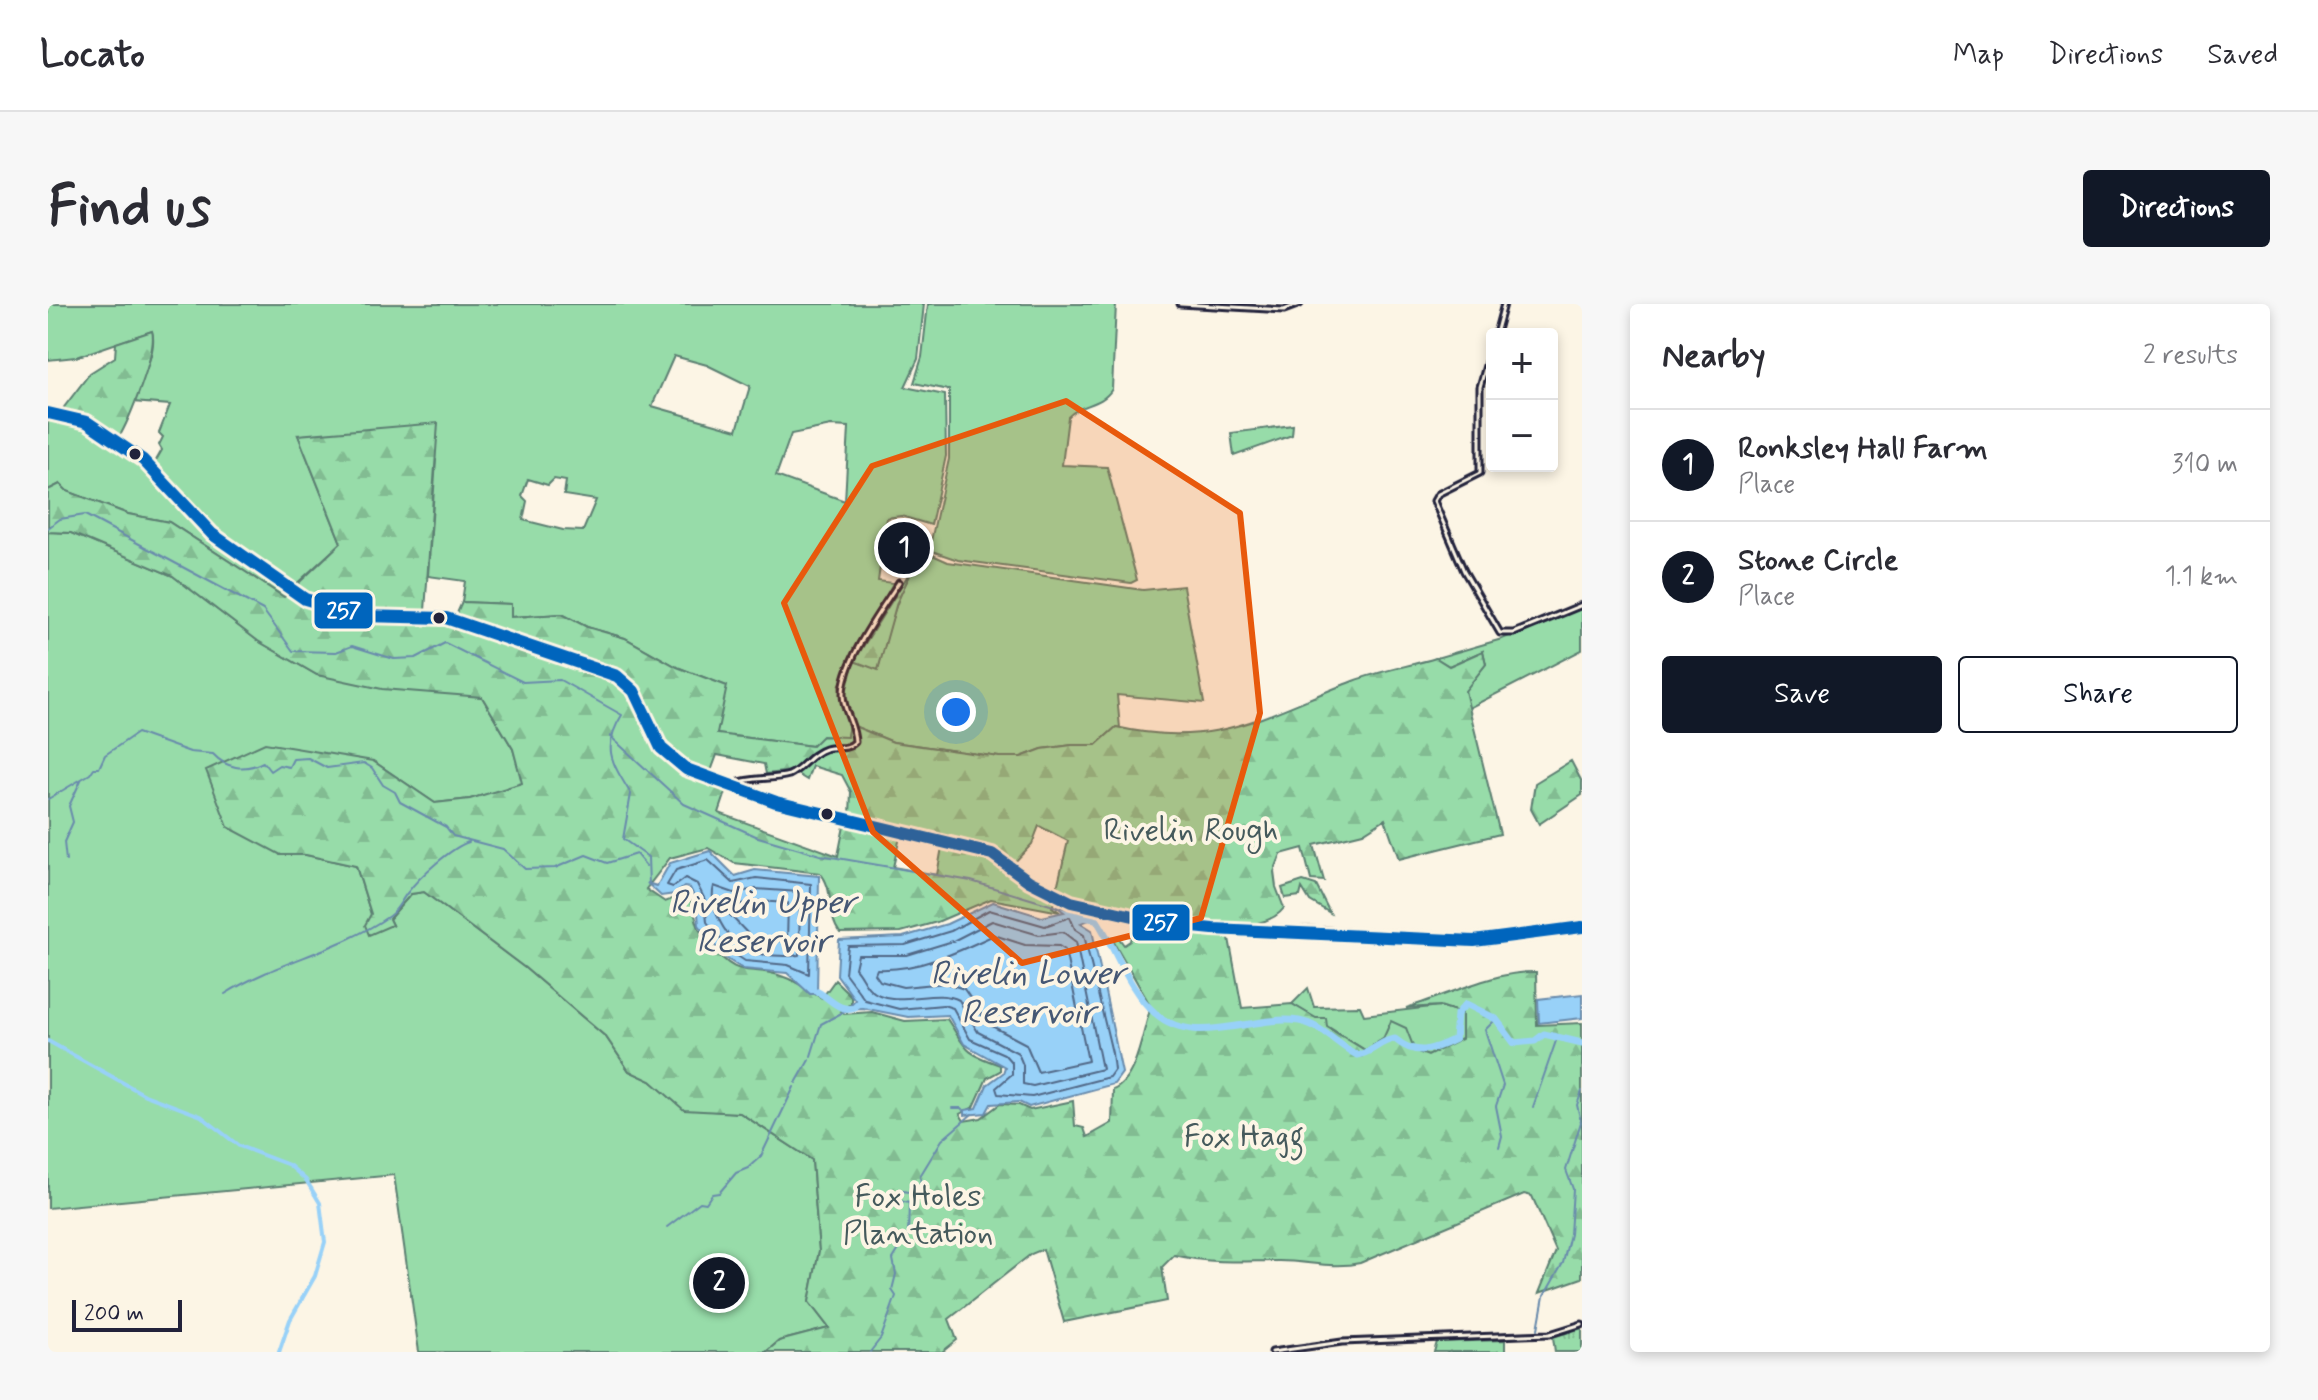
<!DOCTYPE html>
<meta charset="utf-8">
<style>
:root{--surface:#fff;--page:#f7f7f7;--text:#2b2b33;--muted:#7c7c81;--line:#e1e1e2;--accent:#111827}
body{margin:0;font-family:Mynerve,sans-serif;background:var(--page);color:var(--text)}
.controls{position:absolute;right:24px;top:24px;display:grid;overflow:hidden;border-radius:8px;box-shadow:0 4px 12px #0003}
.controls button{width:72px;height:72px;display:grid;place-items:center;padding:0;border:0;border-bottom:2px solid var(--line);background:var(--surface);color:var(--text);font:40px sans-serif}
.scale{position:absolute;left:24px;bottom:20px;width:110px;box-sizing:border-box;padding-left:8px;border:4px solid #22223b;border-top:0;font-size:22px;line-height:28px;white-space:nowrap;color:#22223b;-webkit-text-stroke:6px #fcf5e5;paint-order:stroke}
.you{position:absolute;left:908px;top:408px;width:28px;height:28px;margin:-20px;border:6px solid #fff;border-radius:50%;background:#1a73e8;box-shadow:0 0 0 12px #1a73e833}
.badge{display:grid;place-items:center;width:52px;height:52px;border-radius:50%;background:var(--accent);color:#fff;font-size:26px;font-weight:700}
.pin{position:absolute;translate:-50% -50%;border:4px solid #fff;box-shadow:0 2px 8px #0006}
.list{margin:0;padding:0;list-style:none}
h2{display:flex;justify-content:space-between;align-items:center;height:104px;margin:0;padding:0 32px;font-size:34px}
h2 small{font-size:26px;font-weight:400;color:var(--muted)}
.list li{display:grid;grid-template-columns:52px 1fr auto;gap:24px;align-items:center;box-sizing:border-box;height:112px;padding:0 32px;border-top:2px solid var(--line)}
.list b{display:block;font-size:30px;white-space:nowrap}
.list p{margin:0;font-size:26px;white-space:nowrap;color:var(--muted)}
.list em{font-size:26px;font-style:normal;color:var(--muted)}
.actions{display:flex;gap:16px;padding:24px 32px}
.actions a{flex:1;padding:18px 0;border:2px solid var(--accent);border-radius:8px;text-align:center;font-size:28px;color:var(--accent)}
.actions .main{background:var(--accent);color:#fff}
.map{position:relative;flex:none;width:1534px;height:1048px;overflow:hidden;border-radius:8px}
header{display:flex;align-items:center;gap:48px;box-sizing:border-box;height:112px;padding:0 40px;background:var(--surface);border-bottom:2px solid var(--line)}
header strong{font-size:38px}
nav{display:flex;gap:44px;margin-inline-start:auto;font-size:28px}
.intro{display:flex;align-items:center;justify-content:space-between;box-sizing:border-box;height:192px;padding:0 48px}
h1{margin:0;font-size:56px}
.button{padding:20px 36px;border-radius:8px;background:var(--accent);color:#fff;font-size:28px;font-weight:700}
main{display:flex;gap:48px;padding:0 48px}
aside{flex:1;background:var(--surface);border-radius:8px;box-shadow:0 4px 12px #0003}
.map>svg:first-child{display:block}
</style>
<header>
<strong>Locato</strong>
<nav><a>Map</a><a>Directions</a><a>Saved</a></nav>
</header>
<div class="intro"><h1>Find us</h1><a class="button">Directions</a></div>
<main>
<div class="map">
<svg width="1534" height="1048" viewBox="0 0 1534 1048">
<defs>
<pattern id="forest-firs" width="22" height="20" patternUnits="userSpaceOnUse" patternTransform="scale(2)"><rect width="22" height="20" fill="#97dca9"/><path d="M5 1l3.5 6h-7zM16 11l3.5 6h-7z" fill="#82bc92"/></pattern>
<pattern id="park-tufts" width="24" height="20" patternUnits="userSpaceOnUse" patternTransform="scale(2)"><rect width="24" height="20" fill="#97dca9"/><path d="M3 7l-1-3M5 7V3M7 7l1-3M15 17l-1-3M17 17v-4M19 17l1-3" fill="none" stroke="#82bc92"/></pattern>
</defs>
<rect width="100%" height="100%" fill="#fcf5e5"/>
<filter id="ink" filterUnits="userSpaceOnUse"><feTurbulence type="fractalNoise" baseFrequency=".0125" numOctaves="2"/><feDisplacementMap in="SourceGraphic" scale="16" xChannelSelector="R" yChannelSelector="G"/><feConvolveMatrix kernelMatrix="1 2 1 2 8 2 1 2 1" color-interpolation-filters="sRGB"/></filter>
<g filter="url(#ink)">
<path fill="#97dca9" stroke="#5c7f72" stroke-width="2" fill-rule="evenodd" d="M 0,0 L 876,0 L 870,55 L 857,83 L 897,91 L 898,152 L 883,221 L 853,212 L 839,214 L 830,277 L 845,279 L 791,382 L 801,420 L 799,433 L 765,442 L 668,430 L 678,382 L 629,363 L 577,334 L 539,323 L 514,310 L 462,313 L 463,300 L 414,298 L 417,277 L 380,272 L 388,156 L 250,131 L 293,239 L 245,283 L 155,215 L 106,160 L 114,146 L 111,141 L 115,133 L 111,129 L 122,101 L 85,98 C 92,78 110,47 104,27 L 28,53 L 0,56 ZM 626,52 L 659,61 L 702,82 L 689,126 L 604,102 ZM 783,122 L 801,123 L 797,197 L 728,172 L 743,130 ZM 480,175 L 500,181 L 506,175 L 518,177 L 516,191 L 548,196 L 535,227 L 515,226 L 475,216 L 479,197 L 474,192 Z
M 880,0 L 1068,0 L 1064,85 C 1053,103 1032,99 1020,113 L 1014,161 L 1059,163 L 1089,276 L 1083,279 L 910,256 L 881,246 L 901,155 L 901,86 L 866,79 L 874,53 Z
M 0,112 C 79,120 114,193 169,239 C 191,257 217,271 241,288 L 236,293 L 121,218 L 80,210 L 19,187 L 12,180 L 0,186 Z
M 1245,121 L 1244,131 L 1186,152 L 1183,129 Z
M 0,228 L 23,229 L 125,272 L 210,337 L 269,371 L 434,393 L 465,445 L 475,480 L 422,495 L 387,499 L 325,457 L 233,551 L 258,551 L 308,562 L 323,610 L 344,621 L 341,615 L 363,590 L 376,588 L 477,664 L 558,733 L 581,767 L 603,777 L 636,805 L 692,809 L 764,856 L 771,947 L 761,998 L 781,1024 L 731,1037 L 718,1048 L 371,1048 L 346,871 L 0,904 Z
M 878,248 L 900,258 L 1095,286 L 1135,282 L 1156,399 L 1069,391 L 1072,424 L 1068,423 L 1048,441 L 1024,441 L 994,445 L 973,453 L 951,453 L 845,438 L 806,422 L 796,396 L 806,357 L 830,365 C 841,325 850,280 878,248 Z
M 1534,302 L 1534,346 L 1419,405 L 1417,386 L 1438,360 L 1435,347 L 1401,362 L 1388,354 L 1454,335 Z
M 1260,684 L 1266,703 L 1312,702 L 1316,711 L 1392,702 L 1414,709 L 1414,735 L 1380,752 L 1335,735 L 1317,746 L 1244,700 Z"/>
<path fill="url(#forest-firs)" stroke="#5c7f72" stroke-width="2" d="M 104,27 C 110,46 81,117 70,135 L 35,112 L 14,106 L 42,69 L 67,53 L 68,39 Z
M 390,119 L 377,307 L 381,319 L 407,314 L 414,298 L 463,300 L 463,313 L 514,310 L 539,323 L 577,334 L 629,363 L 679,382 L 669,430 L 764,442 L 774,432 L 799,433 L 801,420 L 845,438 L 951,453 L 973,453 L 994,445 L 1024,441 L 1048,441 L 1068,423 C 1168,446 1216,411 1305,377 C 1331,367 1361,362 1388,354 L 1401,362 L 1435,347 L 1438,360 L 1417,387 L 1452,530 L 1351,555 L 1337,515 L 1315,529 L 1266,541 L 1276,577 L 1263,576 L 1255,544 L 1233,550 L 1226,568 L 1228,583 L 1236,604 C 1205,646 1050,605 1008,588 L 1020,537 L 991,522 L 984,540 L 964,561 L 945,547 L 802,511 L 803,488 L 794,471 L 764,462 L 759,476 L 744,467 L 718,470 L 716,460 L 669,451 L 659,478 L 679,485 L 671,509 L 790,552 L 797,517 L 852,533 L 845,563 L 889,571 L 894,543 L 942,553 L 975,579 L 1008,594 L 1004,603 L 1012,608 L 943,595 L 889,618 L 853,628 L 792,629 C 778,611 787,585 772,569 L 686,559 L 660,544 L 622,554 L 598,585 L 617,598 L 638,590 C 649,601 644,621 660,639 C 696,681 697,658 736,673 C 749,677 762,688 774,694 L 787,676 L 803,692 L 803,699 L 793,707 L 796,710 L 824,708 L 857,717 L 899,715 C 919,745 914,748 952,761 L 952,767 L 939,774 L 926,803 L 912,810 L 916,817 L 933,814 L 952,800 L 971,801 L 982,806 L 1025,797 L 1027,822 L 1036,824 L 1039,833 L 1064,819 L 1065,786 C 1088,776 1094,731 1101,709 L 1102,701 L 1063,633 L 1070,633 L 1076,641 L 1082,637 L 1087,616 L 1180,629 L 1194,704 L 1244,700 L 1268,714 L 1278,714 L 1279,723 L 1317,746 L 1335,735 L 1343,717 L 1358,724 L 1367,747 L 1380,752 L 1414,735 L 1414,709 L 1392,702 L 1358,704 C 1399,692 1445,667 1488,668 L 1489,721 L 1534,719 L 1534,974 L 1491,989 L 1508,947 L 1484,892 L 1476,890 L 1312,959 C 1284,965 1260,957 1231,957 C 1192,957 1165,960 1126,951 L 1114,963 L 1119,997 L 1016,1018 L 995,945 L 983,950 L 901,1015 L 909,1036 L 894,1048 L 718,1048 L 731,1037 L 781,1024 L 761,998 L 771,947 L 764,856 L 692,809 L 636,806 L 603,777 L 581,767 L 558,733 L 477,664 L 376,588 L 363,590 L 341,615 L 344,621 L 321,631 L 317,621 L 323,610 L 308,562 L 258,551 L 233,551 L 180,523 L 158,466 L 217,439 L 325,457 L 387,499 L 422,495 L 474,479 L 465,445 L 434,393 L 334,385 L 269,371 L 210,337 L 125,272 L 23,229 L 0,228 L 0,186 L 12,180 L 19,187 L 80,210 L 121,218 L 236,293 L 293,239 L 250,131 Z
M 867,260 L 849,298 L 830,366 L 806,357 Z
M 1523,457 L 1534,478 L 1534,491 L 1491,520 L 1483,505 L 1487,479 Z
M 1255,577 L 1268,581 L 1282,609 L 1262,597 L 1254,584 L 1252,592 L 1237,594 L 1234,584 Z"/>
<path fill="url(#park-tufts)" stroke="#5c7f72" stroke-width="2" d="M 1534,1024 L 1534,1048 L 1507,1048 L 1505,1033 Z
M 1457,1036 L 1457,1048 L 1386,1048 L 1389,1038 Z"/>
<path fill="#98d1f8" stroke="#698bac" stroke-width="2" d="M 662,547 L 687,572 L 707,566 L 771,572 L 769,690 L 762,690 L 739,669 L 695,665 L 676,653 L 651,621 L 649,598 L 642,584 L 636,583 L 627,590 L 613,592 L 599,579 L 609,582 L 622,559 Z
M 945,598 L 994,613 L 1016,608 L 1008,602 L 1044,611 L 1044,615 L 1033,619 L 1044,626 L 1074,769 L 1066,780 L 981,803 L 971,798 L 943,800 L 938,809 L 917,811 L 917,806 L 929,804 L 939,781 L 955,769 L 957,763 L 916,740 L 900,711 L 860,713 L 815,704 L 798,705 L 807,696 L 789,671 L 791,636 L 855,633 L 899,620 Z
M 1534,690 L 1534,714 L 1491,719 L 1490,695 Z"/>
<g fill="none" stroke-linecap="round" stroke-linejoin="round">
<path stroke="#516887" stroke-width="2" d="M 660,556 L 685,579 L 708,574 L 763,580 L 761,670 L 740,661 L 697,657 L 682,647 L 659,618 L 657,596 L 649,580 L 637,574 L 625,583 L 619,581 L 628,566 Z
M 666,582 L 686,589 L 708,585 L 752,588 L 751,651 C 739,653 712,652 700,646 C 678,637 660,603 666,582 Z
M 709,597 L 740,599 L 739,637 L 705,635 L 680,609 L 682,602 Z
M 941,606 L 997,622 L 1022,613 L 1027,625 L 1036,631 L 1064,749 L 1066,766 L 1061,773 L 984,793 L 950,790 L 948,784 L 964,770 L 964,759 L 956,750 L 922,735 L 905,704 L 895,701 L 851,705 L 817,696 L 797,669 L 800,642 L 857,641 L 903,627 Z
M 944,617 L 991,631 L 1015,628 L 1028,638 L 1054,765 L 985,782 L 975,780 L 975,761 L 970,749 L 930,728 L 911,696 C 887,683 844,706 822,685 C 816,680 813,670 807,664 L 810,651 L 859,651 L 905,637 Z
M 946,631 L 977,641 L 1011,642 L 1017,646 L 1040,757 L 990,768 L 978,740 L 940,720 L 916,685 L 898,679 L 855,683 L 832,677 L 827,670 L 829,665 C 870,667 910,648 946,631 Z"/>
<path stroke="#698bac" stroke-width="2" d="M 0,224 L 12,215 L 37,211 L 215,306 L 245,347 L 288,348 L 304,342 L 346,355 L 368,354 L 397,339 L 475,378 L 512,376 L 574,411 C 553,444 564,459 583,490 L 575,535 L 600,553 L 601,581
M 562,432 L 636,500 L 710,533 L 772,551 L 923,577 L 1009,603
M 0,495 L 42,470 L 46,464 L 51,464 L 57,451 L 89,429 L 142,448 L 165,450 C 178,464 196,468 215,458 L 222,467 L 231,461 L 241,463 L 245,455 L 260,454 L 279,464 L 316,459 L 324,464 L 335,481 L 347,488 L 352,498 L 398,523 L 405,532 L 455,545 L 477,565 L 507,564 L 538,551 L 559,559 L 588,550 L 598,562
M 18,557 L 16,538 L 25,518 L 21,502 L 33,476
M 177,690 C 229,657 291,647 341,612 C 351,605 353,596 360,588 C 371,573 404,543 421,538
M 1448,715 L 1437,726 L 1455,781 L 1448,802 L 1454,832 L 1451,843
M 763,752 L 773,720 L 799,706
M 748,779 L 761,756
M 1485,803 L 1509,734
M 904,804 L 913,804 L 917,808
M 850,886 L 865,889
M 847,896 L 861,899
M 619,923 L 652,898 L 658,899 L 664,890 L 671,889 L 688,869 L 700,864 L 713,852 L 746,783
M 1490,1025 L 1496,992 L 1515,959 L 1522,930 L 1525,885 L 1518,866 L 1533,818 L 1529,801 L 1534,787
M 822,1048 L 833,1034 L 848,992 L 844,986 L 848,970 L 845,955 L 860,931 L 861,899 L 873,882 L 872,872 L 894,836 L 924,810"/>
<path stroke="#98d1f8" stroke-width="4" d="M 0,737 L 97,791 L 153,812 L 191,842 L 241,861 L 258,876 L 272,899 L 277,938 L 267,972 L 242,1016 L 231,1048"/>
<path stroke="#98d1f8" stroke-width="7" d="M 1034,613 L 1048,615 C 1068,644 1080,686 1107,709 C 1147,745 1205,710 1251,717 C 1274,721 1289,741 1309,751 C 1325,749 1332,736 1347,735 C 1368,753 1385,746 1407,735 L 1409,710 L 1418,700 L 1448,715 L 1466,739 L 1487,737 L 1496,730 L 1534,739
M 770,688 C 783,695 792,709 807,703"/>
<defs>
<path id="minor" d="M 1132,0 L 1236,6 L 1252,0
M 1448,30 L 1456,0
M 1444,40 L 1432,83 L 1432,169 L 1390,190 L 1386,197 L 1416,267 L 1452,329 L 1466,329 L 1534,301
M 685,480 C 704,472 726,476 741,471 C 755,465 761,450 777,445 C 788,442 798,447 807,438 C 807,421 795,407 795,390 C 795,357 833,306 851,278
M 1224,1048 L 1294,1038 L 1502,1030 L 1534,1020"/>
<path id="primary" d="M 0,109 L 20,111 L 39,118 L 95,156 L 164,230 L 257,295 L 314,312 L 398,314 L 466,340 L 545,361 L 569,372 L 586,387 L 613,444 L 638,465 L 728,498 L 944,550 L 981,577 L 1023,598 L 1125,621 L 1165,625 L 1269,627 L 1426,637 L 1534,623"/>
</defs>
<use href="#minor" stroke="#22223b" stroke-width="9"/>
<use href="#primary" stroke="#22223b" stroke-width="12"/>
<use href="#minor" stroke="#fcf5e5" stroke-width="3"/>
<use href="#primary" stroke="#fcf5e5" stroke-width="6"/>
<defs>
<path id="bus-1" d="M 0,109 L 39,118 L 95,156 L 164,230 L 257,295 L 314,312 L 398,314 L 569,372 L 586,387 L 613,444 L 638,465 L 728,498 L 944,550 L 981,577 L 1023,598 L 1125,621 L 1165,625 L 1426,637 L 1534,623"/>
</defs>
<use href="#bus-1" stroke="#fcf5e5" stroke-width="18"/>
<use href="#bus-1" stroke="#0065bd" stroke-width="12"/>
</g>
</g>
<path fill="#e8590c" fill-opacity="0.2" stroke="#e8590c" stroke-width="6" stroke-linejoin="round" d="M 1018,97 L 1192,209 L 1212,409 L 1153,614 L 974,659 L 825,528 L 736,299 L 824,162 Z"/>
<g fill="#22223b" stroke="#fcf5e5" stroke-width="3">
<circle cx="87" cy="150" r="7"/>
<circle cx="391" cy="314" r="7"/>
<circle cx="779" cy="510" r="7"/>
</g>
<g text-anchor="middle" stroke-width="8" stroke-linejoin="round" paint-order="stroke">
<g font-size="32" fill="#455a5c" stroke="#fcf5e5">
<text x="1143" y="536">Rivelin Rough</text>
<text x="1196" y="842">Fox Hagg</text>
<text x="870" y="902">Fox Holes<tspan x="870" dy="37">Plantation</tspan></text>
</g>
<g font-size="34" font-style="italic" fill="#455774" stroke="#fcf5e5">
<text x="715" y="609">Rivelin Upper<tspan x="715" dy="39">Reservoir</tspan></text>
<text x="980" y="680">Rivelin Lower<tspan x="980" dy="39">Reservoir</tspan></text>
</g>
</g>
<g stroke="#fcf5e5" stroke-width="3">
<rect x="265" y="287" width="61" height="39" rx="8" fill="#0065bd"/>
<rect x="1083" y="599" width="60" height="39" rx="8" fill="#0065bd"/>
</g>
<g font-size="22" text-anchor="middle" font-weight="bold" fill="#fff">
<text x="296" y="314">257</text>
<text x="1113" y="626">257</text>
</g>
</svg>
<div class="controls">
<button>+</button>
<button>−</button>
</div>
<div class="scale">200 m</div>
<div class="you"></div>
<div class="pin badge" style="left:856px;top:244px">1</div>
<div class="pin badge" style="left:671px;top:979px">2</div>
</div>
<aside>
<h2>Nearby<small>2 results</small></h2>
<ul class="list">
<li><span class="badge">1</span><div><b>Ronksley Hall Farm</b><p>Place</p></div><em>310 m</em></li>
<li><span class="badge">2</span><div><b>Stone Circle</b><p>Place</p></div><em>1.1 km</em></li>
</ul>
<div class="actions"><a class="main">Save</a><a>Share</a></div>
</aside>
</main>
